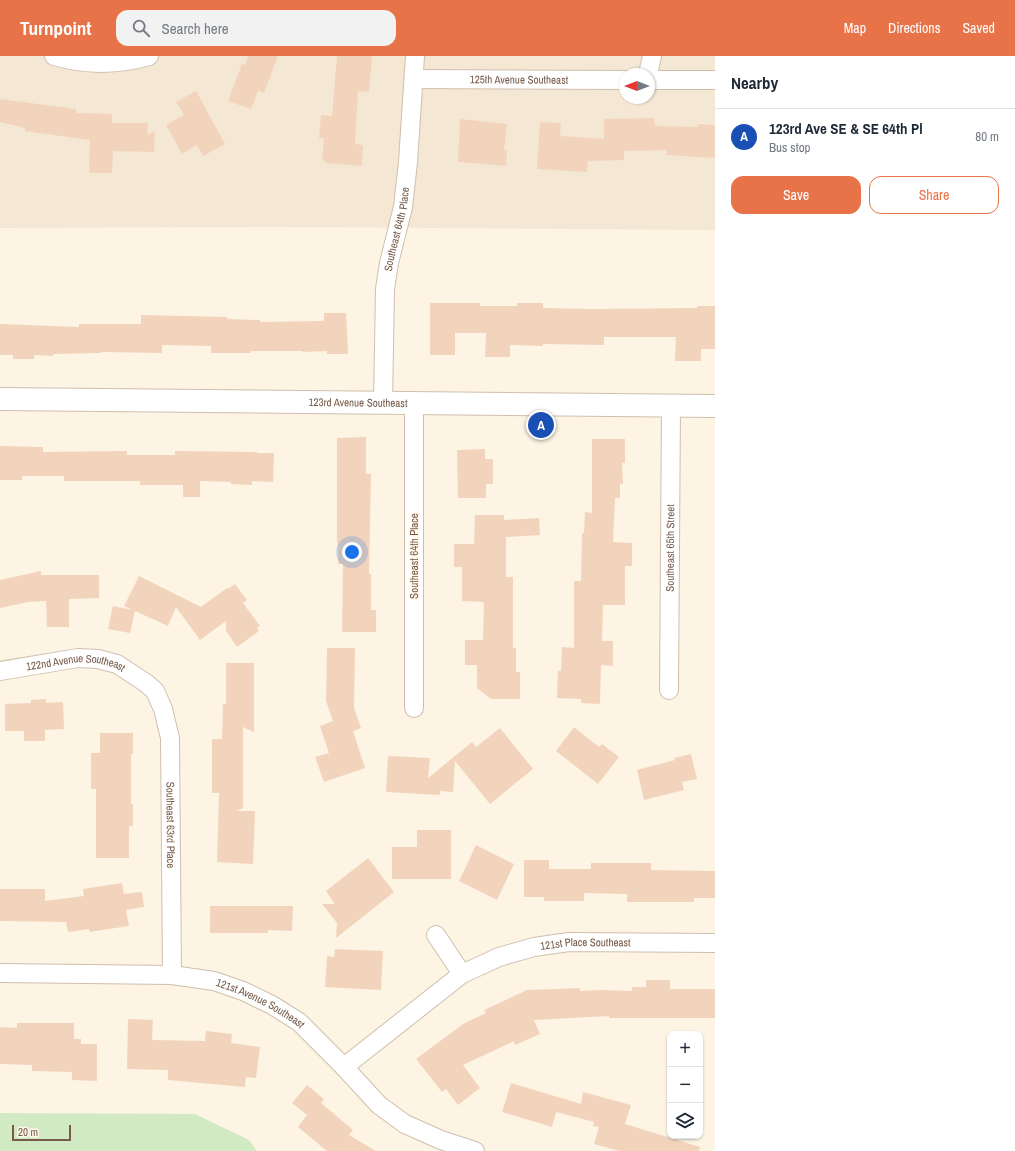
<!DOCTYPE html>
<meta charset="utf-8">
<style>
:root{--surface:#fff;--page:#f2f2f3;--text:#1f2937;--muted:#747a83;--line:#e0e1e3;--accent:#e87348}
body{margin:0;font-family:"Archivo Narrow",sans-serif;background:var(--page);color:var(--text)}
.controls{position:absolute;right:12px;bottom:12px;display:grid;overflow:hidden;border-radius:8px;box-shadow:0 1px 3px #0004}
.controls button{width:36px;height:36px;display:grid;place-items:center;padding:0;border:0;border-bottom:1px solid var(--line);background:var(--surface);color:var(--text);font:20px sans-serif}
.compass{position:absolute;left:619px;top:12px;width:36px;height:36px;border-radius:50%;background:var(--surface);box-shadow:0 1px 3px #0004;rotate:270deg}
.scale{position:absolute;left:12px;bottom:10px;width:59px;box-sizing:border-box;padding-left:4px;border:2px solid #765b49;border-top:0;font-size:11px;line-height:14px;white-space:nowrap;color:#765b49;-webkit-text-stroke:3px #fff8eb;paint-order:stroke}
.you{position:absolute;left:352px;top:496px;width:14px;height:14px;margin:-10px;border:3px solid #fff;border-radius:50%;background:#1a73e8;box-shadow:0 0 0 6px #1a73e833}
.badge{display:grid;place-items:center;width:26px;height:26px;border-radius:50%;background:var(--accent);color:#fff;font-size:13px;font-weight:700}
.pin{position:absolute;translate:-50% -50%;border:2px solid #fff;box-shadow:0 1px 4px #0006}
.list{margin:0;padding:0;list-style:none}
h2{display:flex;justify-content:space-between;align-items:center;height:52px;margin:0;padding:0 16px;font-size:17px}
h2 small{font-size:13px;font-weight:400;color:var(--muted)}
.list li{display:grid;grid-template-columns:26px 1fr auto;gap:12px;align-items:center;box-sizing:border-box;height:56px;padding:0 16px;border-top:1px solid var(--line)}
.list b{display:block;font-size:15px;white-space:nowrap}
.list p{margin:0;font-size:13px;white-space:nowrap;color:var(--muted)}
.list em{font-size:13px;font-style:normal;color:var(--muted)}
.actions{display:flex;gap:8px;padding:12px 16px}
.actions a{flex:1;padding:9px 0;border:1px solid var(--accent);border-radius:12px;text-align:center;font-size:14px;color:var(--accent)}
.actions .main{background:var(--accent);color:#fff}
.icon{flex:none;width:22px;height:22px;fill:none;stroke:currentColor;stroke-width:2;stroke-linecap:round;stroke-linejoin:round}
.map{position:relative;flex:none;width:715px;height:1095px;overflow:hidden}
header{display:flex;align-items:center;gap:24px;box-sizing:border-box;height:56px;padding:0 20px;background:var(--accent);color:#fff}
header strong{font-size:19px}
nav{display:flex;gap:22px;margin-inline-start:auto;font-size:14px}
.search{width:280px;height:36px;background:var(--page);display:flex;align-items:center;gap:10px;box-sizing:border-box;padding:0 14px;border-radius:12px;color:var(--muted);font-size:15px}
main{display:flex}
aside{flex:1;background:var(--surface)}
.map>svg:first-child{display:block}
</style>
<header>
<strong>Turnpoint</strong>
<div class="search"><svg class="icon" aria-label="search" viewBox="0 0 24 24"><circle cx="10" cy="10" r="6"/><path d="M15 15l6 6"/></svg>Search here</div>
<nav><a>Map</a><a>Directions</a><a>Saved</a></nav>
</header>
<main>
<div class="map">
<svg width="715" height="1095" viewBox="0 0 715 1095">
<rect width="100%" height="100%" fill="#fdf4e4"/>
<path fill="#f4e7d3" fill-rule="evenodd" d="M 0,0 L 715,0 L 715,174 L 289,171 L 0,172 ZM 625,18 L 649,18 L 649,42 L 625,42 Z"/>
<path fill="#d1eac3" d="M 0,1057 L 195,1058 L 249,1084 L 257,1095 L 0,1095 Z"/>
<path fill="#f2d4bc" d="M 248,0 L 278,0 L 264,37 L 258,35 L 251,53 L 228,45 L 242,8 L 245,9 Z
M 337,0 L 372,0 L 369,36 L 358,35 L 355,88 L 363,89 L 362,110 L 325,107 L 325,105 L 322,104 L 324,82 L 319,82 L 321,59 L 332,60 Z
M 196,35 L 225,88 L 203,100 L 197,89 L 182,98 L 166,69 L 184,59 L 176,46 Z
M 0,43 L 76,53 L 76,57 L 112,58 L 112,67 L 148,67 L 147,79 L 155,75 L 154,96 L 113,95 L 112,117 L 89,117 L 90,84 L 25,75 L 25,72 L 0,66 Z
M 654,62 L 655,70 L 698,71 L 698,68 L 715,69 L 715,102 L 667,99 L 667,94 L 624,95 L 624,104 L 588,105 L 587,116 L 537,113 L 540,66 L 561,67 L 560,80 L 604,83 L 604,63 Z
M 460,63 L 507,68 L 504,94 L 507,95 L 506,110 L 458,106 Z
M 430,247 L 480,247 L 480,250 L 517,250 L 517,247 L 543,247 L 543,252 L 593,253 L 697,252 L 697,250 L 715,250 L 715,293 L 701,293 L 701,305 L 675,305 L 676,281 L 604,281 L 604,289 L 543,288 L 543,290 L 510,289 L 510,301 L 485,301 L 486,277 L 455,277 L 455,299 L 430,299 Z
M 324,257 L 346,257 L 348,298 L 327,298 L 327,295 L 303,296 L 303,295 L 251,295 L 250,297 L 211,297 L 211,290 L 162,289 L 162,297 L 101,296 L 101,297 L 53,298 L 53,300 L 34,299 L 34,303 L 13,303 L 13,299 L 0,299 L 0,268 L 79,271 L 79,268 L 141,268 L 141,259 L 227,261 L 227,263 L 260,264 L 260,266 L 324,265 Z
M 366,381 L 366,418 L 371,418 L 369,518 L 371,518 L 371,554 L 376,554 L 376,576 L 342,576 L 343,508 L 338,508 L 338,487 L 337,487 L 337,382 Z
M 592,383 L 625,383 L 625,407 L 622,407 L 623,428 L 620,428 L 620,442 L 615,442 L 613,486 L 632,487 L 632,510 L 625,510 L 625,549 L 603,549 L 602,585 L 613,585 L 613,610 L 601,609 L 600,648 L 581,647 L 581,643 L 557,642 L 558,615 L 561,615 L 562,591 L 574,592 L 574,525 L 581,525 L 582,477 L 584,477 L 585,456 L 592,457 Z
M 0,390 L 43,391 L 43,396 L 127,395 L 127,399 L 175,399 L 175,395 L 257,396 L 257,397 L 274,397 L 273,426 L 252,425 L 252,429 L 231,428 L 231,426 L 200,425 L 200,441 L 183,441 L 183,429 L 140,429 L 140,425 L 64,425 L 64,420 L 22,420 L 22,424 L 0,424 Z
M 485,393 L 485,403 L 493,403 L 493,428 L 486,428 L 486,442 L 458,442 L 457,394 Z
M 475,459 L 504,459 L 504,464 L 539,462 L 540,479 L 506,481 L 506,521 L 513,521 L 513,592 L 516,592 L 516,616 L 520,616 L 520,643 L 491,643 L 477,632 L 477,609 L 465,609 L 465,584 L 483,584 L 484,548 L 483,546 L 462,545 L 462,511 L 454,511 L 454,488 L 474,488 Z
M 41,515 L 41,519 L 99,519 L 99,542 L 69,543 L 69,571 L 47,571 L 46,545 L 28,546 L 0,552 L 0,524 Z
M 139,520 L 201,551 L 227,532 L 228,533 L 235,528 L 247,544 L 243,547 L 260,570 L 257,572 L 259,575 L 237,591 L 226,575 L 226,565 L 200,584 L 176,551 L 168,570 L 135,555 L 130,577 L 108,573 L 113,550 L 133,554 L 124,550 Z
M 327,592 L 355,592 L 354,652 L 361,672 L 353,675 L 365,712 L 324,726 L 315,701 L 329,697 L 320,670 L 333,665 L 326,645 Z
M 226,607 L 254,607 L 254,676 L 243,671 L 243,752 L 236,755 L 255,755 L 253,808 L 217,806 L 219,737 L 212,737 L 212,683 L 222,683 L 223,648 L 226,648 Z
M 46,643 L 46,647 L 63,646 L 64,673 L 45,674 L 45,685 L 24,685 L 24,675 L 5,675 L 5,648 L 31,647 L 31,644 Z
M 574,671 L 599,691 L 602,688 L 619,701 L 598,728 L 556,695 Z
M 500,672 L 533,713 L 490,748 L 455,705 L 453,736 L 440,735 L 440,739 L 386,736 L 388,700 L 430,702 L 428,722 L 472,686 L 476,691 Z
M 100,677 L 133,677 L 133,698 L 131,698 L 131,748 L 133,748 L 133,770 L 129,770 L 129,802 L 96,802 L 96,733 L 91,733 L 91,697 L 100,697 Z
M 691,698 L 697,723 L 682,726 L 684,734 L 644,744 L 637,714 L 675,704 L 674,702 Z
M 417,774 L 451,774 L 451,823 L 392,823 L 392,791 L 417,791 Z
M 476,789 L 514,808 L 497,844 L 459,825 Z
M 368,802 L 394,836 L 336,882 L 337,867 L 322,848 L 335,848 L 326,835 Z
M 524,804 L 549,804 L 549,813 L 591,813 L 591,807 L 651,807 L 651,814 L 715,815 L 715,842 L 694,842 L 694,846 L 627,846 L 627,838 L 584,837 L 584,845 L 544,845 L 544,841 L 524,841 Z
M 122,827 L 124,838 L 142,836 L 144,851 L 126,854 L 129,870 L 89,876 L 89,873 L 68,876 L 66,866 L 0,865 L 0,833 L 45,833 L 45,845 L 84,840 L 83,833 Z
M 210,850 L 293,850 L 292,875 L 268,874 L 268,877 L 210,877 Z
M 335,893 L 383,895 L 381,934 L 325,931 L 327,900 L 334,901 Z
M 646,924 L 670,924 L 670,933 L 715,933 L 715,962 L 609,962 L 609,960 L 534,964 L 540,978 L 515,989 L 514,985 L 463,1009 L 480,1032 L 458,1049 L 446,1033 L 442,1036 L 416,1003 L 463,968 L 486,957 L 484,954 L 527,934 L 580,932 L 580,935 L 601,934 L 632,935 L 632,931 L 646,931 Z
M 128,963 L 153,964 L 152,984 L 205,985 L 206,975 L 232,978 L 231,987 L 260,991 L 256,1022 L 246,1021 L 245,1031 L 168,1024 L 168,1014 L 127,1013 Z
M 17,967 L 74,967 L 74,983 L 81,983 L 81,988 L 97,988 L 97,1025 L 72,1024 L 72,1016 L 32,1015 L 32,1009 L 0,1008 L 0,971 L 17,972 Z
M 511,1027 L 581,1048 L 583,1036 L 631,1049 L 625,1068 L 700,1091 L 699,1095 L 619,1095 L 594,1088 L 599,1071 L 593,1070 L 594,1066 L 556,1056 L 552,1071 L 502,1056 Z
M 307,1029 L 324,1043 L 321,1047 L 353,1074 L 349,1079 L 376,1095 L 327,1095 L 298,1071 L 307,1059 L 292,1047 Z"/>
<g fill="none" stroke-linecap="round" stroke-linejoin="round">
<defs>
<g id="minor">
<path d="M 54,0 C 85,9 118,9 149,0"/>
<path d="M 648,18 L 652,0"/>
<path id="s1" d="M 414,23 L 625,24"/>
<path d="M 649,24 L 715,24"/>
<path id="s2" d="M 383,347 L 385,233 L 389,207 L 403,151 L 408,106 L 415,0"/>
<path d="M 414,347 L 414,652"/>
<path id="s3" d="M 0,615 L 78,602 L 98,603 L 117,608 L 146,627 L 155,635 L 163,653 L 170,682 L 172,919"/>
<path id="s4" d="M 669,634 L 671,350"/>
<path d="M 436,879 L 462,918"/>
<path id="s5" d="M 0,917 L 172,919 L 214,925 L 243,935 L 272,949 L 299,966 L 344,1011 L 379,1049 L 405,1068 L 441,1084 L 475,1095"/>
<path id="s6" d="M 344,1011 L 462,918 L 499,901 L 534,891 L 569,886 L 715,887"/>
</g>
<g id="tertiary">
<path id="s7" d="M 0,343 L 715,350"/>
</g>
</defs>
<use href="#minor" stroke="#d0bfad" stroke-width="20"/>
<use href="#tertiary" stroke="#d0bfad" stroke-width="24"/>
<use href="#minor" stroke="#fff" stroke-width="18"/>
<use href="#tertiary" stroke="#fff" stroke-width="22"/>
</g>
<g text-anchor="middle" stroke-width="3" stroke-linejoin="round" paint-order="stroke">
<g font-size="11" fill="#765b49" stroke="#fff8eb">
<text dy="4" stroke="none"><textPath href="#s1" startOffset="105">125th Avenue Southeast</textPath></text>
<text dy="4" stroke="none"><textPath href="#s2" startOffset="175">Southeast 64th Place</textPath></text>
<text dy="4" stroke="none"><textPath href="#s7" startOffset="358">123rd Avenue Southeast</textPath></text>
<text dy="4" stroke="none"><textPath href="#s4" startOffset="142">Southeast 65th Street</textPath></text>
<text transform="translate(414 500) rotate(-90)" y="4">Southeast 64th Place</text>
<text dy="4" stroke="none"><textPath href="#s3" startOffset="77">122nd Avenue Southeast</textPath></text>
<text dy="4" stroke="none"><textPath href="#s3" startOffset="302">Southeast 63rd Place</textPath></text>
<text dy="4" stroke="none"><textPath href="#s6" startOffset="279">121st Place Southeast</textPath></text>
<text dy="4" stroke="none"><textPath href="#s5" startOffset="266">121st Avenue Southeast</textPath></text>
</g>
</g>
</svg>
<div class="controls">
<button>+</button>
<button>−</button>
<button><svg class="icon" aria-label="layers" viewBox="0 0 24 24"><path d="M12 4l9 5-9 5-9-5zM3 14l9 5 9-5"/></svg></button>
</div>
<svg class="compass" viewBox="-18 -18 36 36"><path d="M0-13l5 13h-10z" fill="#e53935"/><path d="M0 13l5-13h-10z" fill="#747a83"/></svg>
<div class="scale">20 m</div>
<div class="you"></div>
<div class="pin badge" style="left:541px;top:369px;background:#1a4fb4">A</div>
</div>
<aside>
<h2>Nearby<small></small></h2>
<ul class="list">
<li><span class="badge" style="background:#1a4fb4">A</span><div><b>123rd Ave SE &amp; SE 64th Pl</b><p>Bus stop</p></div><em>80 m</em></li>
</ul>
<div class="actions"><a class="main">Save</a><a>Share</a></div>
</aside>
</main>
